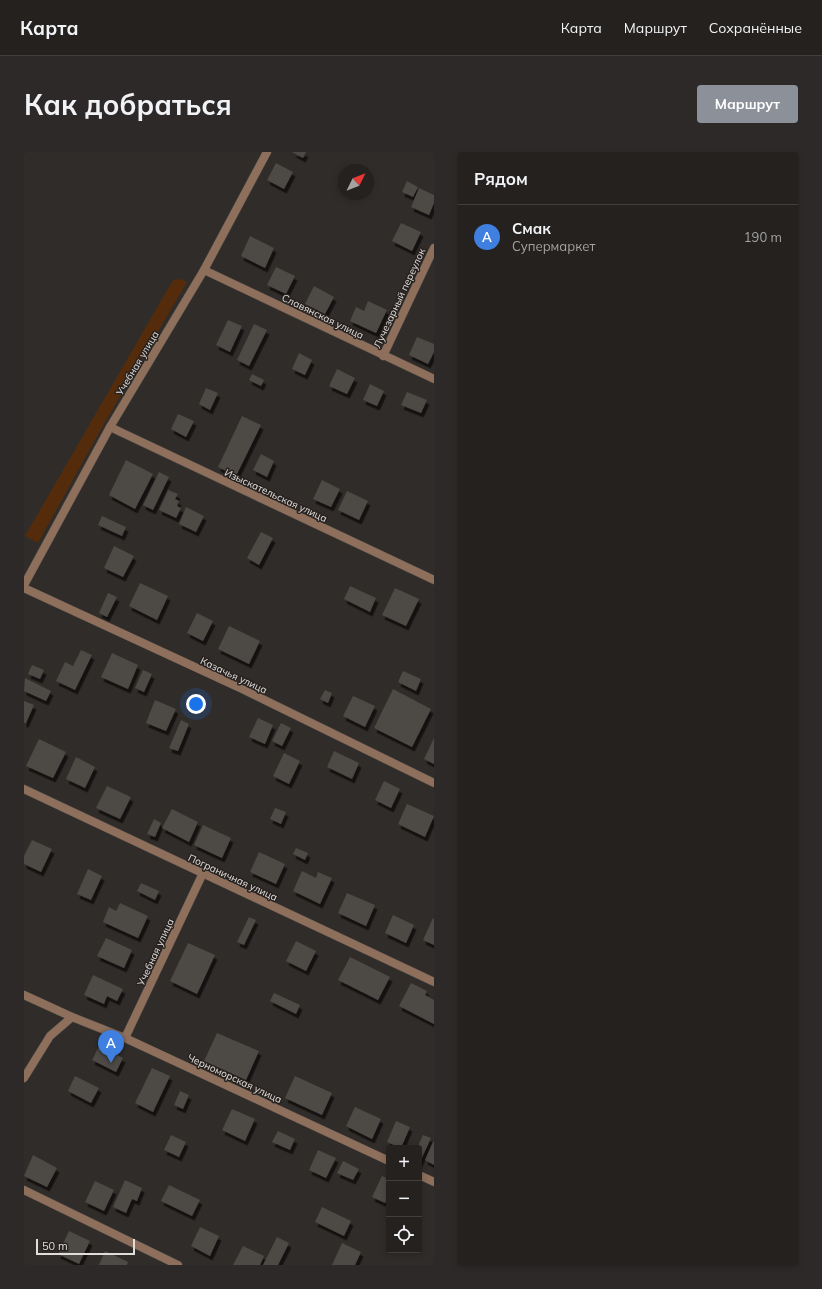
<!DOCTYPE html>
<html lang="ru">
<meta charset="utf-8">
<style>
:root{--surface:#24211f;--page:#2c2928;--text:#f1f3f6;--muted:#a3a3a4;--line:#413e3d;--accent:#8c9099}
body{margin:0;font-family:Mulish,sans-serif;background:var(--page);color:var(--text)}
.controls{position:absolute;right:12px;bottom:12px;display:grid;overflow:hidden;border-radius:4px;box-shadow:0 2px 6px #0003}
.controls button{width:36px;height:36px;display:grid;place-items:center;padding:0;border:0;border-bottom:1px solid var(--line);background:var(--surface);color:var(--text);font:20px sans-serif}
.compass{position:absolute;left:314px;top:12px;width:36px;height:36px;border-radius:50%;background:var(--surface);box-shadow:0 2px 6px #0003;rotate:47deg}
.scale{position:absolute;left:12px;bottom:10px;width:99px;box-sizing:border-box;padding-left:4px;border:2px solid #e0dddb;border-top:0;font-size:11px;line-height:14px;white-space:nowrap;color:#e0dddb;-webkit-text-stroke:3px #27221f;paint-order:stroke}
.you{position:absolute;left:172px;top:552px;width:14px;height:14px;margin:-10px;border:3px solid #fff;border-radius:50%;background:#1a73e8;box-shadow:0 0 0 6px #1a73e833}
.badge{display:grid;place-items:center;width:26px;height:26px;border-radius:50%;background:var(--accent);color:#fff;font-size:13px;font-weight:700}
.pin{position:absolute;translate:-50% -33px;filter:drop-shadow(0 1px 2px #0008)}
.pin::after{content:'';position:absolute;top:21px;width:14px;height:12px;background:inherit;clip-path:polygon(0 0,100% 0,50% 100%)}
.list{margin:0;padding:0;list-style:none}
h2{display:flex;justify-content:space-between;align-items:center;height:52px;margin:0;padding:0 16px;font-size:17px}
h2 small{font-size:13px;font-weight:400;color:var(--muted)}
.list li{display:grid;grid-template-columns:26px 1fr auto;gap:12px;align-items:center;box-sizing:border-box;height:64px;padding:0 16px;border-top:1px solid var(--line)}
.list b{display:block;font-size:15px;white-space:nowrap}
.list p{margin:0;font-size:13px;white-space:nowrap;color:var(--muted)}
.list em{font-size:13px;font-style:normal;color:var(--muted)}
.icon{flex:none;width:22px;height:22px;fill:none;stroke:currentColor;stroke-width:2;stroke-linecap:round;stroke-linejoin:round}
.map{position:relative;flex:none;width:410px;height:1113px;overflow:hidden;border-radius:4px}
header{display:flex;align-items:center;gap:24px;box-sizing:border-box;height:56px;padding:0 20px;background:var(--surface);border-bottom:1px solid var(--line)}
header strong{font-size:19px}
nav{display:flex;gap:22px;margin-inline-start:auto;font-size:14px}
.intro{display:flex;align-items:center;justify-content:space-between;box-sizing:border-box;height:96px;padding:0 24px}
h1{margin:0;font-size:28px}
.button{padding:10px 18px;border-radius:4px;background:var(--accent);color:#fff;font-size:14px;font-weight:700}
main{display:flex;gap:24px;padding:0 24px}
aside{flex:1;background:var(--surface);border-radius:4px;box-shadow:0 2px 6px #0003}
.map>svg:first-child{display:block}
</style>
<header>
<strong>Карта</strong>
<nav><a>Карта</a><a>Маршрут</a><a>Сохранённые</a></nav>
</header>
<div class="intro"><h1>Как добраться</h1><a class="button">Маршрут</a></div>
<main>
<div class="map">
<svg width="410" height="1113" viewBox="0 0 410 1113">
<defs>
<filter id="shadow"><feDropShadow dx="2.5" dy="4.5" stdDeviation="0" flood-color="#0009"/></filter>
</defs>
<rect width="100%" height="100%" fill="#302c29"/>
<path fill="#552c0b" d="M 157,127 L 163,130 L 77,277 L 14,391 L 1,384 L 149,128 Z"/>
<path fill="#4d4845" filter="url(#shadow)" d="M 268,0 L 282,0 L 279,6 Z
M 252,11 L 269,20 L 260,37 L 243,28 Z
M 383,29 L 394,35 L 389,45 L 378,40 Z
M 395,36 L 410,43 L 410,51 L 405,63 L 387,55 Z
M 377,71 L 397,80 L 388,99 L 368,89 Z
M 226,84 L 250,96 L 241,116 L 217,104 Z
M 252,115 L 271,124 L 262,142 L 243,133 Z
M 290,134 L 310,145 L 301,162 L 281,152 Z
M 344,149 L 363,158 L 352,181 L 326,169 L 332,155 L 340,159 Z
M 204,168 L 218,174 L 206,200 L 192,193 Z
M 230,172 L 243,178 L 225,214 L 213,208 Z
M 393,185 L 410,192 L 410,200 L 404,212 L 385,203 Z
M 275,201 L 288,208 L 281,223 L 268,217 Z
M 313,217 L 331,226 L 323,242 L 305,234 Z
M 228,222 L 240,228 L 237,234 L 225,228 Z
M 346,232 L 360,239 L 353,254 L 339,248 Z
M 182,236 L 194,241 L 186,258 L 175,252 Z
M 383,240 L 403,248 L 397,261 L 377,253 Z
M 154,262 L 170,269 L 162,285 L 147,277 Z
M 218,264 L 237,273 L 212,324 L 194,315 Z
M 237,302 L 250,309 L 243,325 L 229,318 Z
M 102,308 L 129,322 L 111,357 L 85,343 Z
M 135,320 L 145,325 L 129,358 L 119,353 Z
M 298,328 L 316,337 L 307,355 L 289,347 Z
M 144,338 L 154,342 L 151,347 L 155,349 L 153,354 L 157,356 L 152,366 L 135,358 Z
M 323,339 L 344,349 L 335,368 L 314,358 Z
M 162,355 L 180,364 L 172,380 L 155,372 Z
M 78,364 L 102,375 L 98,384 L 74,373 Z
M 237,380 L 249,386 L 235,413 L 223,406 Z
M 90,394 L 110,404 L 99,425 L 80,416 Z
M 116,431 L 144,444 L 133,468 L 105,454 Z
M 326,434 L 352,446 L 346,460 L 320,447 Z
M 371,436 L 395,447 L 382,474 L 358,463 Z
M 84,441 L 93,445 L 83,465 L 75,461 Z
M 173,461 L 189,469 L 179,489 L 163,481 Z
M 205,474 L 236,489 L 225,512 L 194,497 Z
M 57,498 L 68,503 L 51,538 L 32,529 L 41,510 L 49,514 Z
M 88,501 L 114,513 L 104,537 L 77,525 Z
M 8,513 L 20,518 L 16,527 L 4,522 Z
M 119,518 L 128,522 L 120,540 L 111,536 Z
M 379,519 L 397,527 L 392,539 L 374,530 Z
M 1,526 L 27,539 L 22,549 L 0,539 Z
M 369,537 L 407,557 L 388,595 L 350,576 Z
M 301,538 L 308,541 L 304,551 L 296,547 Z
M 329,544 L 351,554 L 341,575 L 319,564 Z
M 131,548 L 152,557 L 142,579 L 122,571 Z
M 0,549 L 10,553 L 2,571 L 0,571 Z
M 234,566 L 249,573 L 241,592 L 225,585 Z
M 157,568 L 165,572 L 154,599 L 145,596 Z
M 257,571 L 267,576 L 258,594 L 248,589 Z
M 410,586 L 410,612 L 400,607 Z
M 15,587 L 42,600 L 29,626 L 2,614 Z
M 310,599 L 335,611 L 328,627 L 303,615 Z
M 260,601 L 276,609 L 265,632 L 249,624 Z
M 52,605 L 71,615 L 61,636 L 42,627 Z
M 360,629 L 376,637 L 367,656 L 351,648 Z
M 83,634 L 107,645 L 96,667 L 72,656 Z
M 383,652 L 410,664 L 401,685 L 374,672 Z
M 251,656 L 262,660 L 257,672 L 246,667 Z
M 148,657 L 174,670 L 165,690 L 138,676 Z
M 130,667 L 137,671 L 131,685 L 123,682 Z
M 179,673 L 207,686 L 198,706 L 170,693 Z
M 8,688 L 28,697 L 17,720 L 0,712 L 0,704 Z
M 272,696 L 284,701 L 281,708 L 269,702 Z
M 235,700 L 261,712 L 252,732 L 226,720 Z
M 64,717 L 78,724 L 67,748 L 53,742 Z
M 278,719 L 292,726 L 294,720 L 308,726 L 296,752 L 269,739 Z
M 117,731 L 135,739 L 131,748 L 113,739 Z
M 323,741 L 351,753 L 342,774 L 314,761 Z
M 96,751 L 124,764 L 114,786 L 79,770 L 85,755 L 92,759 Z
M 369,763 L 390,773 L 382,791 L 361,781 Z
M 225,765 L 232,768 L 220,793 L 213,790 Z
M 409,766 L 410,767 L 410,793 L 399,788 Z
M 82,786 L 108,798 L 100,816 L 73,804 Z
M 272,789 L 292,799 L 282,819 L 262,809 Z
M 164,791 L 191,803 L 173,842 L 146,829 Z
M 326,805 L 366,825 L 354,848 L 314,828 Z
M 69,823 L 99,837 L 93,849 L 83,844 L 80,852 L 60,843 Z
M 387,831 L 403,839 L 401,843 L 410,848 L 410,872 L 375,854 Z
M 250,841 L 276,853 L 272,862 L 246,849 Z
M 193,881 L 235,899 L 222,928 L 180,909 Z
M 75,894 L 99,906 L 92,920 L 68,908 Z
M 128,916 L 146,924 L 129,960 L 111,951 Z
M 51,924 L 75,936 L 67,951 L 44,939 Z
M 271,924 L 308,941 L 298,963 L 261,946 Z
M 156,939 L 165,943 L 159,957 L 150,953 Z
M 331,955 L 357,967 L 348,987 L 322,974 Z
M 208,957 L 231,967 L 221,989 L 198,978 Z
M 372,969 L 386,975 L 377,996 L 363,990 Z
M 254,979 L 271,987 L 266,998 L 248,990 Z
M 147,983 L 162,990 L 155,1005 L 140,998 Z
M 399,983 L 407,986 L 395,1012 L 395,996 L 393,996 Z
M 409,990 L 410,990 L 410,1013 L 401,1008 Z
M 294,998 L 312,1006 L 302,1026 L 285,1018 Z
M 9,1003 L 33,1016 L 23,1035 L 0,1024 Z
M 319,1009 L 335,1017 L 329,1028 L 313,1021 Z
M 358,1024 L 365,1027 L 365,1043 L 361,1051 L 348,1045 Z
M 101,1028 L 118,1036 L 113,1049 L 108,1047 L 102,1061 L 89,1055 Z
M 71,1029 L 90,1038 L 80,1059 L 61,1050 Z
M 145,1033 L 176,1048 L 168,1064 L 137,1049 Z
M 298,1055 L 327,1069 L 320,1084 L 291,1070 Z
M 176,1075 L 195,1084 L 186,1104 L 167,1094 Z
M 45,1079 L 66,1089 L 55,1112 L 34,1102 Z
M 253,1085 L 265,1091 L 254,1113 L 239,1113 Z
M 318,1091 L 337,1100 L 331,1113 L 308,1113 Z
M 219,1094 L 240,1104 L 236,1113 L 209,1113 Z
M 81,1099 L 104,1110 L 103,1113 L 75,1113 Z"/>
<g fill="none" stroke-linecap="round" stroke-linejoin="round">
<defs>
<path id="minor" d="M 180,118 L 410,227
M 359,204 L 410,96
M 86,275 L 410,428
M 0,436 L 214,535 L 410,631
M 0,637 L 410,830
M 0,843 L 48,865 L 101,886 L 365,1009
M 101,886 L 179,721
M 0,926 L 26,884 L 48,865
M 395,1023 L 410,1030
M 0,1038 L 154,1113"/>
<path id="tertiary" d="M 0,433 L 86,275 L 180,118 L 243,0"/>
</defs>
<use href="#minor" stroke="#4c4845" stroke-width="9"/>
<use href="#tertiary" stroke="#4c4845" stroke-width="9"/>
<use href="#minor" stroke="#8d6f5b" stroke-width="8"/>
<use href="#tertiary" stroke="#8d6f5b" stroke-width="8"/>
</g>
<g text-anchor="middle" stroke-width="3" stroke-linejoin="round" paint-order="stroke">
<g font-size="10" fill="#e0dddb" stroke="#27221f">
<text transform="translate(375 146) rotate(-65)" y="4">Лучезарный переулок</text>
<text transform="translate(299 164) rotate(26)" y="4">Славянская улица</text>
<text transform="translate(113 211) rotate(-59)" y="4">Учебная улица</text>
<text transform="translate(252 343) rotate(25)" y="4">Изыскательская улица</text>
<text transform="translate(210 523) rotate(25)" y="4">Казачья улица</text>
<text transform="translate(209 725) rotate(25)" y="4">Пограничная улица</text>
<text transform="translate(131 800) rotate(-65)" y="4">Учебная улица</text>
<text transform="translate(211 926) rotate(25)" y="4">Черноморская улица</text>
</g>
</g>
</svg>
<div class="controls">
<button>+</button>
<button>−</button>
<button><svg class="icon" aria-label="locate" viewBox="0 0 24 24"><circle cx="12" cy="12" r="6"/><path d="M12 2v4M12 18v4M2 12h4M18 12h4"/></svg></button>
</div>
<svg class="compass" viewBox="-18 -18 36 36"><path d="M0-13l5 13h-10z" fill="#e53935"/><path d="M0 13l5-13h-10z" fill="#a3a3a4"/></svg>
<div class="scale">50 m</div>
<div class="you"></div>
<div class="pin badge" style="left:87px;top:911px;background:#3f7fe0">A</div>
</div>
<aside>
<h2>Рядом<small></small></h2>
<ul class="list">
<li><span class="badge" style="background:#3f7fe0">A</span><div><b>Смак</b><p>Супермаркет</p></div><em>190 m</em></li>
</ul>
</aside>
</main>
